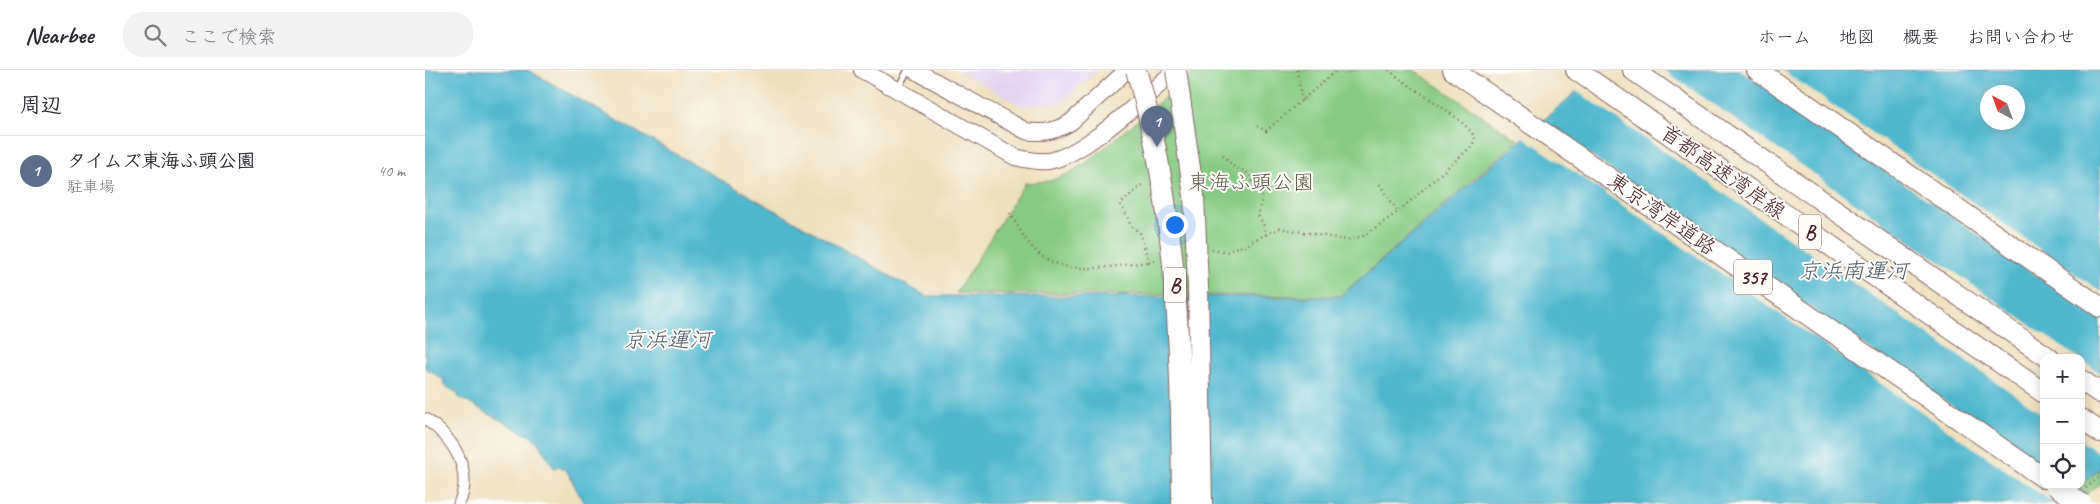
<!DOCTYPE html>
<html lang="ja">
<meta charset="utf-8">
<style>
:root{--surface:#fff;--page:#f2f2f3;--text:#2b2b33;--muted:#7c7c81;--line:#e1e1e2;--accent:#7c3aed}
body{margin:0;font-family:Caveat,"Klee One",sans-serif;background:var(--page);color:var(--text)}
.controls{position:absolute;right:15px;bottom:15px;display:grid;overflow:hidden;border-radius:10px;box-shadow:0 2px 12px #0003}
.controls button{width:45px;height:45px;display:grid;place-items:center;padding:0;border:0;border-bottom:1px solid var(--line);background:var(--surface);color:var(--text);font:25px sans-serif}
.compass{position:absolute;left:1555px;top:15px;width:45px;height:45px;border-radius:50%;background:var(--surface);box-shadow:0 2px 12px #0003;rotate:319deg}
.you{position:absolute;left:749px;top:154px;width:18px;height:18px;margin:-12px;border:4px solid #fff;border-radius:50%;background:#1a73e8;box-shadow:0 0 0 8px #1a73e833}
.badge{display:grid;place-items:center;width:32px;height:32px;border-radius:50%;background:var(--accent);color:#fff;font-size:16px;font-weight:700}
.pin{position:absolute;translate:-50% -41px;filter:drop-shadow(0 1px 2px #0008)}
.pin::after{content:'';position:absolute;top:26px;width:18px;height:15px;background:inherit;clip-path:polygon(0 0,100% 0,50% 100%)}
.list{margin:0;padding:0;list-style:none}
h2{display:flex;justify-content:space-between;align-items:center;height:65px;margin:0;padding:0 20px;font-size:21px}
h2 small{font-size:16px;font-weight:400;color:var(--muted)}
.list li{display:grid;grid-template-columns:32px 1fr auto;gap:15px;align-items:center;box-sizing:border-box;height:70px;padding:0 20px;border-top:1px solid var(--line)}
.list b{display:block;font-size:19px;white-space:nowrap}
.list p{margin:0;font-size:16px;white-space:nowrap;color:var(--muted)}
.list em{font-size:16px;font-style:normal;color:var(--muted)}
.icon{flex:none;width:28px;height:28px;fill:none;stroke:currentColor;stroke-width:2;stroke-linecap:round;stroke-linejoin:round}
.map{position:relative;flex:none;width:1675px;height:434px;overflow:hidden}
header{display:flex;align-items:center;gap:30px;box-sizing:border-box;height:70px;padding:0 25px;background:var(--surface);border-bottom:1px solid var(--line)}
header strong{font-size:24px}
nav{display:flex;gap:28px;margin-inline-start:auto;font-size:18px}
.search{width:350px;height:45px;background:var(--page);display:flex;align-items:center;gap:12px;box-sizing:border-box;padding:0 18px;border-radius:20px;color:var(--muted);font-size:19px}
main{display:flex}
aside{flex:1;background:var(--surface)}
.map>svg:first-child{display:block}
</style>
<header>
<strong>Nearbee</strong>
<div class="search"><svg class="icon" aria-label="search" viewBox="0 0 24 24"><circle cx="10" cy="10" r="6"/><path d="M15 15l6 6"/></svg>ここで検索</div>
<nav><a>ホーム</a><a>地図</a><a>概要</a><a>お問い合わせ</a></nav>
</header>
<main>
<aside>
<h2>周辺<small></small></h2>
<ul class="list">
<li><span class="badge" style="background:#5c6f8a">1</span><div><b>タイムズ東海ふ頭公園</b><p>駐車場</p></div><em>40 m</em></li>
</ul>
</aside>
<div class="map">
<svg width="1675" height="434" viewBox="0 0 1675 434">
<rect width="100%" height="100%" fill="#fdfcf7"/>
<filter id="ink" filterUnits="userSpaceOnUse"><feTurbulence type="fractalNoise" baseFrequency=".02" numOctaves="2"/><feDisplacementMap in="SourceGraphic" scale="10" xChannelSelector="R" yChannelSelector="G"/><feConvolveMatrix kernelMatrix="1 2 1 2 8 2 1 2 1" color-interpolation-filters="sRGB"/></filter>
<filter id="wash" filterUnits="userSpaceOnUse"><feTurbulence type="fractalNoise" baseFrequency=".0096" numOctaves="4" result="noise"/><feDisplacementMap in="SourceGraphic" scale="20" xChannelSelector="R" yChannelSelector="G"/><feGaussianBlur stdDeviation="1.12" result="paint"/><feColorMatrix in="noise" values="0 0 0 0 0 0 0 0 0 0 0 0 0 0 0 0 0 1.4 0 .05"/><feComposite in="paint" operator="in"/></filter>
<g filter="url(#wash)">
<rect width="100%" height="100%" fill="#ede0be"/>
<path fill="#e3d3f2" d="M 532,0 L 673,0 L 636,33 L 597,36 Z"/>
<path fill="#87ca84" stroke="#687458" d="M 773,0 L 989,0 L 1093,70 L 915,226 L 531,223 L 600,113 L 625,111 L 645,103 L 665,90 Z
M 1675,399 L 1675,413 L 1651,434 L 1634,434 Z"/>
<path fill="#50b7ce" stroke="#4d6b7c" fill-rule="evenodd" d="M 0,0 L 103,0 L 501,226 L 915,227 L 1176,0 L 1675,0 L 1675,398 L 1656,415 L 1656,288 L 1619,288 L 1619,415 L 1656,415 L 1634,434 L 159,434 L 142,401 L 134,396 L 129,398 L 112,370 L 33,327 L 34,324 L 18,315 L 19,310 L 0,298 ZM 1562,22 L 1592,22 L 1592,52 L 1562,52 Z"/>
<path fill="#ede0be" d="M 1173,0 L 1239,0 L 1653,288 L 1619,288 L 1619,345 L 1150,20 Z
M 1315,0 L 1357,0 L 1675,221 L 1675,249 Z
M 1114,50 L 1651,422 L 1638,434 L 1630,434 L 1097,66 Z
M 1656,290 L 1675,303 L 1675,384 L 1656,371 Z"/>
</g>
<g filter="url(#ink)">
<g fill="none" stroke-linecap="round" stroke-linejoin="round">
<defs>
<path id="lane" d="M 473,18 L 483,0"/>
<path id="street" d="M 0,349 C 28,367 49,400 34,434"/>
<path id="secondary" d="M 437,0 L 590,87 C 602,90 612,92 624,91 C 662,84 720,26 751,0
M 489,0 L 601,61 C 619,64 631,61 646,52 L 702,0"/>
<path id="highway" d="M 1028,0 L 1619,408
M 1151,0 L 1619,323
M 1208,0 L 1624,288
M 1332,0 L 1675,237
M 1656,310 L 1675,323
M 1656,349 L 1675,362"/>
</defs>
<use href="#lane" stroke="#83635e" stroke-width="8"/>
<use href="#street" stroke="#83635e" stroke-width="13"/>
<use href="#secondary" stroke="#83635e" stroke-width="18"/>
<use href="#highway" stroke="#83635e" stroke-width="22"/>
<path stroke="#83635e" stroke-width="2.5" stroke-dasharray="1 4" stroke-linecap="butt" d="M 872,0 L 877,31
M 964,0 C 982,17 1044,49 1050,69 L 1047,76 L 973,142
M 832,56 L 841,61 L 912,0
M 798,85 L 810,98 L 820,101 L 838,124 L 833,145 L 839,156 L 841,165
M 717,115 L 695,134 L 704,149 L 705,155 L 715,163 L 724,192 L 731,190
M 585,143 C 593,157 602,174 614,184 C 643,208 690,195 724,192
M 787,179 L 803,182 L 814,176 L 819,178 L 827,171 L 855,158 L 922,170 L 938,166 L 973,142 L 953,112
M 1661,418 L 1675,406"/>
<use href="#lane" stroke="#fff" stroke-width="5.5"/>
<use href="#street" stroke="#fff" stroke-width="11"/>
<use href="#secondary" stroke="#fff" stroke-width="16"/>
<use href="#highway" stroke="#fff" stroke-width="20"/>
<defs>
<path id="highway-bridge" d="M 711,0 C 754,141 756,288 757,434
M 751,0 L 769,126 L 773,216 L 777,434
M 1630,415 L 1657,434"/>
</defs>
<use href="#highway-bridge" stroke="#83635e" stroke-width="22" stroke-linecap="butt"/>
<use href="#highway-bridge" stroke="#fff" stroke-width="20"/>
</g>
</g>
<g text-anchor="middle" stroke-width="4" stroke-linejoin="round" paint-order="stroke">
<g fill="#fdfcf7" stroke="#806168" stroke-width="1">
<rect x="1374" y="144.5" width="22" height="35" rx="4"/>
<rect x="1309" y="189.5" width="38" height="35" rx="4"/>
<rect x="739" y="197.5" width="22" height="35" rx="4"/>
</g>
<g font-size="20" font-weight="bold" fill="#4a1f2b">
<text x="1385" y="169">B</text>
<text x="1328" y="214">357</text>
<text x="750" y="222">B</text>
</g>
<g font-size="21" fill="#4a1f2b" stroke="#fdfcf7">
<text transform="translate(1298 102) rotate(35)" y="7">首都高速湾岸線</text>
<text transform="translate(1237 144) rotate(35)" y="7">東京湾岸道路</text>
</g>
<g font-size="21" fill="#5f5b4a" stroke="#fdfcf7">
<text x="826" y="119">東海ふ頭公園</text>
</g>
<g font-size="22" font-style="italic" fill="#4c5c6c" stroke="#fdfcf7">
<text x="1428" y="208">京浜南運河</text>
<text x="242" y="277">京浜運河</text>
</g>
</g>
</svg>
<div class="controls">
<button>+</button>
<button>−</button>
<button><svg class="icon" aria-label="locate" viewBox="0 0 24 24"><circle cx="12" cy="12" r="6"/><path d="M12 2v4M12 18v4M2 12h4M18 12h4"/></svg></button>
</div>
<svg class="compass" viewBox="-18 -18 36 36"><path d="M0-13l5 13h-10z" fill="#e53935"/><path d="M0 13l5-13h-10z" fill="#7c7c81"/></svg>
<div class="you"></div>
<div class="pin badge" style="left:732px;top:77px;background:#5c6f8a">1</div>
</div>
</main>
